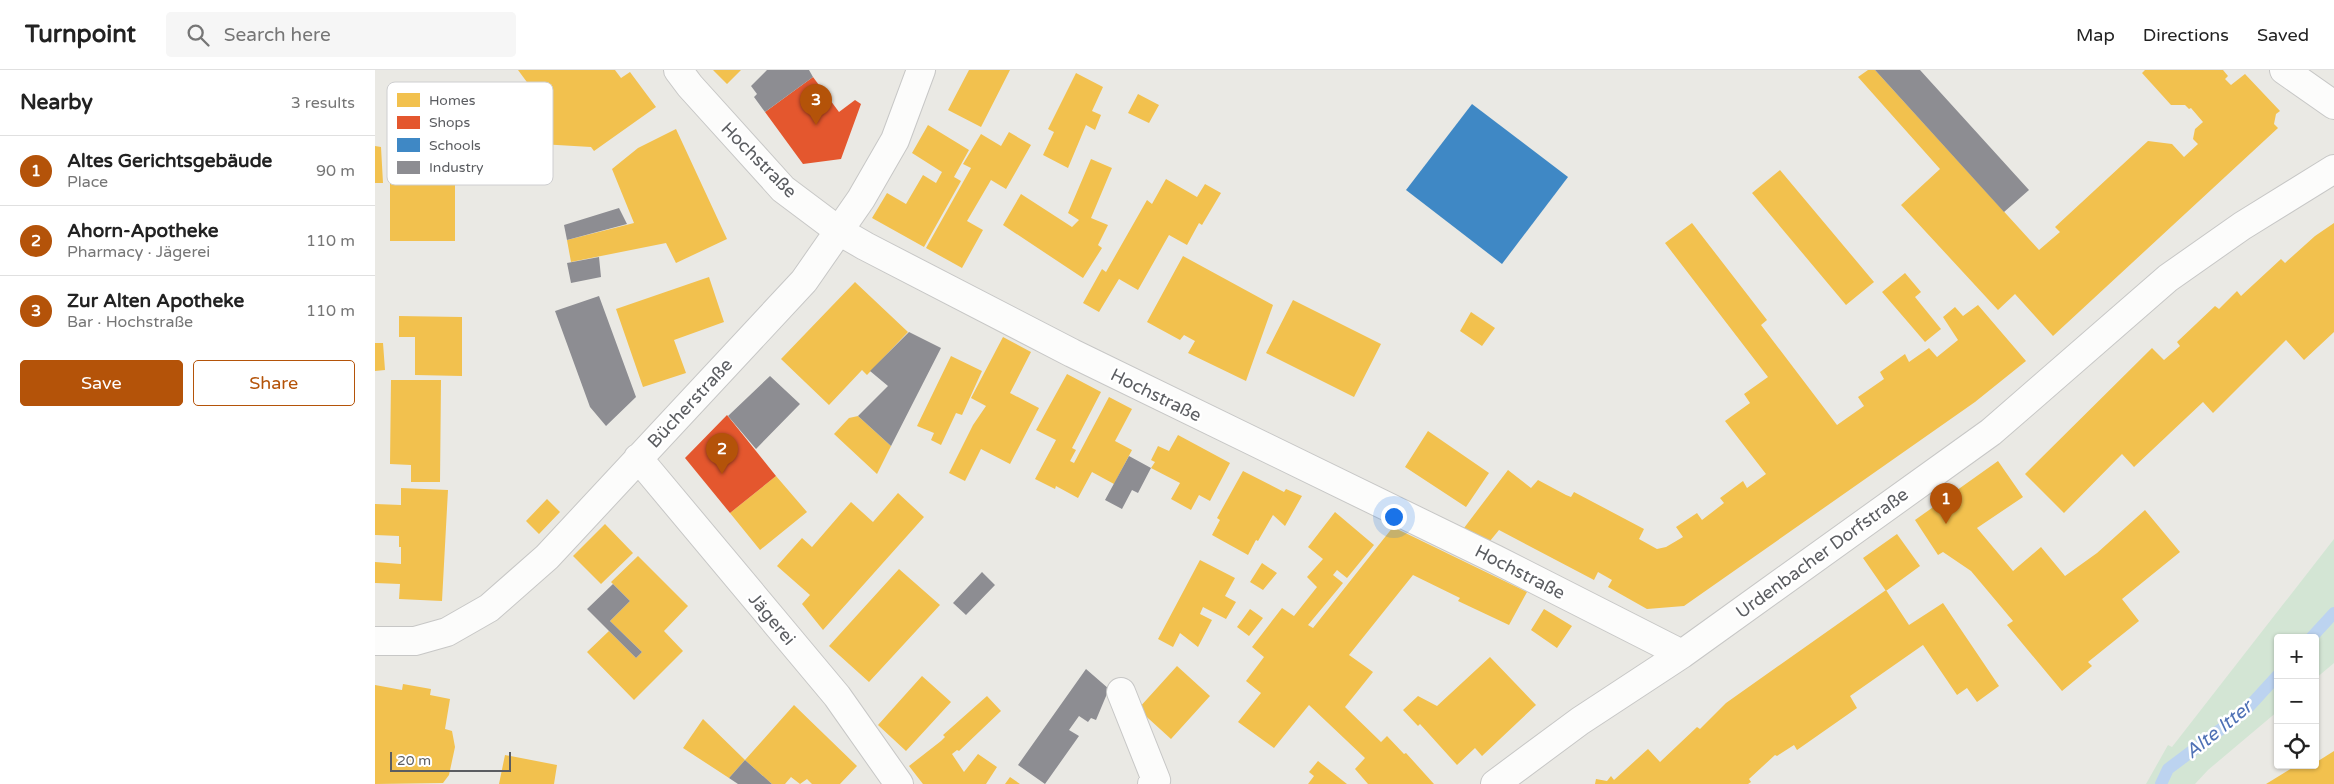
<!DOCTYPE html>
<meta charset="utf-8">
<style>
:root{--surface:#fff;--page:#f6f6f6;--text:#222;--muted:#767676;--line:#e0e0e0;--accent:#b45309}
body{margin:0;font-family:"Varela Round",sans-serif;background:var(--page);color:var(--text)}
.controls{position:absolute;right:15px;bottom:15px;display:grid;overflow:hidden;border-radius:5px;box-shadow:0 1px 4px #0004}
.controls button{width:45px;height:45px;display:grid;place-items:center;padding:0;border:0;border-bottom:1px solid var(--line);background:var(--surface);color:var(--text);font:25px sans-serif}
.scale{position:absolute;left:15px;bottom:12px;width:121px;box-sizing:border-box;padding-left:5px;border:2px solid #5b5d61;border-top:0;font-size:14px;line-height:18px;white-space:nowrap;color:#5b5d61;-webkit-text-stroke:4px #fff;paint-order:stroke}
.you{position:absolute;left:1018px;top:446px;width:18px;height:18px;margin:-12px;border:4px solid #fff;border-radius:50%;background:#1a73e8;box-shadow:0 0 0 8px #1a73e833}
.badge{display:grid;place-items:center;width:32px;height:32px;border-radius:50%;background:var(--accent);color:#fff;font-size:16px;font-weight:700}
.pin{position:absolute;translate:-50% -41px;filter:drop-shadow(0 1px 2px #0008)}
.pin::after{content:'';position:absolute;top:26px;width:18px;height:15px;background:inherit;clip-path:polygon(0 0,100% 0,50% 100%)}
.list{margin:0;padding:0;list-style:none}
h2{display:flex;justify-content:space-between;align-items:center;height:65px;margin:0;padding:0 20px;font-size:21px}
h2 small{font-size:16px;font-weight:400;color:var(--muted)}
.list li{display:grid;grid-template-columns:32px 1fr auto;gap:15px;align-items:center;box-sizing:border-box;height:70px;padding:0 20px;border-top:1px solid var(--line)}
.list b{display:block;font-size:19px;white-space:nowrap}
.list p{margin:0;font-size:16px;white-space:nowrap;color:var(--muted)}
.list em{font-size:16px;font-style:normal;color:var(--muted)}
.actions{display:flex;gap:10px;padding:15px 20px}
.actions a{flex:1;padding:11px 0;border:1px solid var(--accent);border-radius:5px;text-align:center;font-size:18px;color:var(--accent)}
.actions .main{background:var(--accent);color:#fff}
.icon{flex:none;width:28px;height:28px;fill:none;stroke:currentColor;stroke-width:2;stroke-linecap:round;stroke-linejoin:round}
.map{position:relative;flex:none;width:1959px;height:714px;overflow:hidden}
header{display:flex;align-items:center;gap:30px;box-sizing:border-box;height:70px;padding:0 25px;background:var(--surface);border-bottom:1px solid var(--line)}
header strong{font-size:24px}
nav{display:flex;gap:28px;margin-inline-start:auto;font-size:18px}
.search{width:350px;height:45px;background:var(--page);display:flex;align-items:center;gap:12px;box-sizing:border-box;padding:0 18px;border-radius:5px;color:var(--muted);font-size:19px}
main{display:flex}
aside{flex:1;background:var(--surface)}
.map>svg:first-child{display:block}
</style>
<header>
<strong>Turnpoint</strong>
<div class="search"><svg class="icon" aria-label="search" viewBox="0 0 24 24"><circle cx="10" cy="10" r="6"/><path d="M15 15l6 6"/></svg>Search here</div>
<nav><a>Map</a><a>Directions</a><a>Saved</a></nav>
</header>
<main>
<aside>
<h2>Nearby<small>3 results</small></h2>
<ul class="list">
<li><span class="badge">1</span><div><b>Altes Gerichtsgebäude</b><p>Place</p></div><em>90 m</em></li>
<li><span class="badge">2</span><div><b>Ahorn-Apotheke</b><p>Pharmacy · Jägerei</p></div><em>110 m</em></li>
<li><span class="badge">3</span><div><b>Zur Alten Apotheke</b><p>Bar · Hochstraße</p></div><em>110 m</em></li>
</ul>
<div class="actions"><a class="main">Save</a><a>Share</a></div>
</aside>
<div class="map">
<svg width="1959" height="714" viewBox="0 0 1959 714">
<rect width="100%" height="100%" fill="#eae9e4"/>
<path fill="#d3e5d4" d="M 1959,469 L 1959,593 L 1940,609 L 1940,568 L 1903,568 L 1903,641 L 1833,700 L 1820,714 L 1771,714 L 1793,675 L 1797,677 Z"/>
<path fill="#f2c14e" d="M 143,0 L 240,0 L 246,8 L 255,2 L 281,37 L 219,81 L 216,77 L 165,74 L 153,56 L 174,42 Z
M 338,0 L 366,0 L 352,14 Z
M 594,0 L 635,0 L 606,57 L 573,40 Z
M 1493,0 L 1500,0 L 1664,180 L 1685,162 L 1680,157 L 1773,71 L 1797,74 L 1809,87 L 1823,74 L 1818,69 L 1820,59 L 1828,52 L 1816,38 L 1814,39 L 1810,35 L 1796,35 L 1767,3 L 1770,0 L 1848,0 L 1853,6 L 1850,9 L 1856,15 L 1870,4 L 1905,41 L 1901,44 L 1899,54 L 1903,58 L 1678,266 L 1640,224 L 1623,240 L 1526,135 L 1565,99 L 1483,7 Z
M 701,3 L 728,17 L 717,41 L 726,45 L 720,60 L 711,55 L 693,98 L 668,85 L 679,62 L 673,59 Z
M 763,24 L 784,35 L 774,53 L 753,43 Z
M 553,55 L 594,80 L 579,107 L 586,111 L 549,177 L 497,148 L 512,123 L 531,134 L 548,105 L 561,113 L 567,102 L 537,83 Z
M 301,59 L 352,169 L 301,193 L 291,173 L 196,192 L 192,170 L 259,153 L 237,99 L 263,78 Z
M 634,62 L 656,75 L 631,119 L 616,110 L 592,151 L 608,160 L 587,198 L 551,178 L 596,98 L 588,94 L 606,64 L 626,76 Z
M 0,76 L 6,77 L 8,113 L 0,113 Z
M 716,89 L 737,98 L 716,148 L 733,155 L 723,175 L 727,178 L 708,208 L 628,155 L 646,124 L 697,157 L 704,150 L 693,143 Z
M 1405,100 L 1499,212 L 1471,235 L 1377,123 Z
M 15,103 L 56,103 L 56,112 L 80,112 L 80,171 L 15,171 Z
M 791,109 L 822,127 L 830,114 L 846,123 L 827,155 L 824,153 L 812,175 L 794,165 L 763,220 L 744,209 L 724,242 L 708,233 L 727,199 L 731,202 L 772,130 L 777,134 Z
M 1317,153 L 1392,250 L 1386,255 L 1462,355 L 1489,336 L 1483,327 L 1509,309 L 1505,302 L 1530,284 L 1534,292 L 1554,278 L 1562,287 L 1583,270 L 1568,247 L 1580,237 L 1588,246 L 1603,235 L 1651,291 L 1600,332 L 1309,536 L 1272,539 L 1233,517 L 1237,510 L 1223,502 L 1219,510 L 1124,460 L 1115,471 L 1089,458 L 1133,400 L 1156,418 L 1163,410 L 1191,425 L 1196,427 L 1199,422 L 1269,459 L 1264,469 L 1282,479 L 1291,477 L 1308,467 L 1301,457 L 1322,443 L 1327,450 L 1349,433 L 1345,428 L 1368,411 L 1372,418 L 1391,404 L 1350,351 L 1375,333 L 1369,324 L 1393,307 L 1290,173 Z
M 1959,153 L 1959,262 L 1929,290 L 1911,270 L 1838,343 L 1828,332 L 1759,397 L 1747,384 L 1689,443 L 1650,404 L 1777,278 L 1789,290 L 1805,276 L 1802,272 L 1840,236 L 1844,239 L 1862,221 L 1866,226 L 1906,189 L 1910,193 L 1940,166 Z
M 808,186 L 898,235 L 871,311 L 813,283 L 820,271 L 809,265 L 805,270 L 772,252 Z
M 1530,203 L 1546,222 L 1540,227 L 1566,259 L 1550,272 L 1507,222 Z
M 334,207 L 349,252 L 299,270 L 311,303 L 268,317 L 241,239 Z
M 480,212 L 533,262 L 492,305 L 487,300 L 454,335 L 406,289 Z
M 918,230 L 1006,274 L 979,327 L 891,283 Z
M 1096,242 L 1120,258 L 1107,276 L 1085,261 Z
M 24,246 L 87,247 L 87,306 L 40,305 L 40,267 L 24,267 Z
M 628,267 L 656,282 L 635,323 L 664,338 L 635,394 L 606,379 L 590,411 L 574,403 L 598,355 L 611,336 L 596,328 Z
M 0,273 L 8,273 L 10,300 L 0,301 Z
M 576,286 L 607,301 L 587,345 L 581,343 L 566,375 L 556,370 L 559,363 L 542,356 Z
M 692,304 L 726,322 L 697,378 L 701,380 L 695,391 L 699,393 L 734,327 L 757,339 L 740,371 L 757,380 L 739,414 L 717,402 L 703,428 L 681,416 L 680,419 L 660,409 L 681,370 L 661,360 Z
M 16,310 L 66,310 L 65,412 L 36,412 L 36,395 L 15,394 Z
M 483,346 L 516,376 L 502,404 L 459,364 L 474,348 Z
M 1053,361 L 1114,403 L 1091,437 L 1030,397 Z
M 803,365 L 855,393 L 835,431 L 824,425 L 816,440 L 796,429 L 805,413 L 776,398 L 780,392 L 776,390 L 783,376 L 794,381 Z
M 1623,391 L 1648,427 L 1602,458 L 1638,501 L 1666,477 L 1690,506 L 1722,483 L 1770,440 L 1805,482 L 1747,529 L 1764,551 L 1713,592 L 1717,596 L 1687,621 L 1632,555 L 1638,551 L 1596,501 L 1568,482 L 1563,485 L 1540,450 Z
M 868,401 L 909,422 L 911,419 L 927,426 L 910,456 L 898,445 L 883,471 L 881,470 L 873,485 L 837,465 L 845,450 L 842,448 Z
M 401,406 L 432,442 L 385,480 L 355,443 Z
M 26,418 L 73,420 L 67,531 L 24,529 L 25,514 L 0,513 L 0,492 L 26,494 L 26,477 L 24,477 L 24,466 L 0,465 L 0,434 L 26,435 Z
M 523,423 L 549,447 L 448,560 L 427,534 L 435,525 L 402,496 L 427,468 L 437,477 L 476,432 L 498,452 Z
M 172,429 L 185,442 L 164,464 L 151,451 Z
M 960,442 L 999,475 L 972,508 L 962,500 L 958,505 L 968,513 L 933,555 L 938,558 L 1018,457 L 1152,522 L 1134,555 L 1083,531 L 1085,528 L 1038,505 L 974,585 L 998,602 L 970,637 L 1006,672 L 1012,666 L 1029,684 L 1031,683 L 1059,714 L 993,714 L 980,699 L 990,688 L 934,635 L 899,678 L 863,652 L 886,623 L 871,611 L 889,587 L 877,577 L 907,538 L 919,546 L 942,517 L 932,507 L 948,489 L 933,477 Z
M 230,454 L 258,483 L 226,514 L 198,486 Z
M 1522,464 L 1545,496 L 1511,521 L 1488,488 Z
M 263,486 L 313,536 L 289,561 L 308,581 L 259,630 L 212,582 L 234,561 L 261,588 L 267,582 L 235,551 L 255,531 L 236,512 Z
M 825,490 L 860,508 L 850,526 L 861,532 L 851,549 L 828,537 L 825,544 L 837,550 L 823,577 L 805,563 L 798,577 L 783,569 Z
M 887,493 L 902,503 L 888,520 L 875,512 Z
M 524,499 L 565,535 L 494,612 L 454,576 Z
M 1511,520 L 1534,555 L 1568,533 L 1624,616 L 1602,632 L 1592,618 L 1582,625 L 1548,575 L 1475,626 L 1482,638 L 1422,680 L 1419,675 L 1402,686 L 1400,685 L 1374,709 L 1376,712 L 1373,714 L 1220,714 L 1221,709 L 1232,711 L 1236,706 L 1239,710 L 1273,679 L 1285,692 L 1322,657 L 1325,659 L 1351,633 Z
M 875,539 L 888,548 L 874,566 L 862,557 Z
M 1169,539 L 1197,556 L 1182,578 L 1156,560 Z
M 1115,587 L 1161,635 L 1107,686 L 1100,678 L 1082,695 L 1045,654 L 1043,656 L 1028,640 L 1043,626 L 1062,636 Z
M 802,596 L 835,626 L 796,669 L 763,639 Z
M 547,606 L 576,632 L 531,681 L 503,655 Z
M 28,614 L 56,619 L 55,625 L 75,629 L 70,659 L 77,661 L 80,677 L 74,705 L 68,713 L 0,714 L 0,615 L 27,620 Z
M 612,626 L 626,641 L 584,681 L 582,680 L 577,684 L 589,702 L 603,684 L 622,697 L 611,714 L 548,714 L 534,696 L 566,671 L 570,667 L 568,665 Z
M 419,635 L 482,696 L 465,714 L 437,714 L 432,709 L 425,714 L 416,707 L 410,714 L 397,714 L 370,690 Z
M 328,649 L 370,690 L 354,708 L 308,678 Z
M 1959,681 L 1959,714 L 1891,714 L 1922,695 L 1940,695 L 1940,693 Z
M 130,685 L 182,695 L 179,714 L 124,714 Z
M 943,691 L 972,714 L 933,714 L 939,706 L 934,702 Z
M 635,707 L 645,714 L 630,714 Z"/>
<path fill="#e4572e" d="M 438,7 L 464,42 L 480,30 L 486,34 L 466,89 L 428,94 L 390,42 Z
M 352,345 L 401,406 L 355,443 L 310,388 Z"/>
<path fill="#3f88c5" d="M 1097,34 L 1193,107 L 1127,194 L 1031,120 Z"/>
<path fill="#8d8d92" d="M 392,0 L 434,0 L 438,7 L 390,42 L 379,27 L 382,24 L 376,16 Z
M 1500,0 L 1545,0 L 1654,120 L 1629,142 Z
M 244,138 L 252,154 L 192,170 L 189,155 Z
M 224,187 L 226,207 L 196,213 L 192,193 Z
M 224,226 L 261,327 L 231,356 L 215,337 L 180,241 Z
M 534,262 L 566,278 L 516,376 L 483,346 L 513,316 L 495,301 Z
M 395,306 L 425,334 L 381,379 L 353,346 Z
M 754,386 L 776,398 L 763,423 L 757,420 L 747,439 L 730,430 Z
M 607,502 L 620,515 L 591,545 L 578,533 Z
M 238,514 L 255,531 L 235,551 L 267,582 L 261,588 L 212,539 Z
M 711,599 L 734,619 L 721,650 L 716,648 L 713,652 L 704,646 L 694,660 L 704,666 L 670,714 L 643,695 Z
M 370,690 L 397,714 L 363,714 L 354,708 Z"/>
<g fill="none" stroke-linecap="round" stroke-linejoin="round">
<path stroke="#bcd3f0" stroke-width="12" d="M 1936,568 L 1959,543
M 1786,714 L 1793,699 L 1870,641 L 1903,605"/>
<defs>
<path id="minor" d="M 303,0 L 315,16 L 408,119 L 464,161 L 490,176 L 697,283 L 1120,489 L 1307,584
M 1909,0 L 1959,35
M 263,388 L 462,626 L 524,714
M 0,571 L 40,571 L 72,562 L 114,538 L 172,487 L 429,211 L 486,129 L 520,70 L 546,0
M 746,622 L 781,710 L 777,714
M 1120,714 L 1205,651 L 1307,584 L 1616,362 L 1793,208 L 1867,156 L 1959,99"/>
</defs>
<use href="#minor" stroke="#c7c7c6" stroke-width="30"/>
<use href="#minor" stroke="#fcfcfb" stroke-width="28"/>
</g>
<g text-anchor="middle" stroke-width="5" stroke-linejoin="round" paint-order="stroke">
<g font-size="18" fill="#5b5d61" stroke="#fff">
<text transform="translate(384 90) rotate(45)" y="6">Hochstraße</text>
<text transform="translate(781 325) rotate(26)" y="6">Hochstraße</text>
<text transform="translate(315 333) rotate(-47)" y="6">Bücherstraße</text>
<text transform="translate(1447 483) rotate(-36)" y="6">Urdenbacher Dorfstraße</text>
<text transform="translate(1145 502) rotate(27)" y="6">Hochstraße</text>
<text transform="translate(397 549) rotate(50)" y="6">Jägerei</text>
</g>
<g font-size="19" font-style="italic" fill="#4f71b5" stroke="#fff">
<text transform="translate(1843 659) rotate(-39)" y="7">Alte Itter</text>
</g>
</g>
<rect x="12" y="12" width="166" height="103" rx="8" fill="#fff" stroke="#ceced0" stroke-width="1"/>
<rect x="22" y="23" width="23" height="14" fill="#f2c14e"/>
<rect x="22" y="46" width="23" height="13" fill="#e4572e"/>
<rect x="22" y="68" width="23" height="14" fill="#3f88c5"/>
<rect x="22" y="91" width="23" height="13" fill="#8d8d92"/>
<g font-size="14" fill="#5b5d61">
<text x="54" y="35">Homes</text>
<text x="54" y="57">Shops</text>
<text x="54" y="80">Schools</text>
<text x="54" y="102">Industry</text>
</g>
</svg>
<div class="controls">
<button>+</button>
<button>−</button>
<button><svg class="icon" aria-label="locate" viewBox="0 0 24 24"><circle cx="12" cy="12" r="6"/><path d="M12 2v4M12 18v4M2 12h4M18 12h4"/></svg></button>
</div>
<div class="scale">20 m</div>
<div class="you"></div>
<div class="pin badge" style="left:1571px;top:454px">1</div>
<div class="pin badge" style="left:347px;top:404px">2</div>
<div class="pin badge" style="left:441px;top:55px">3</div>
</div>
</main>
